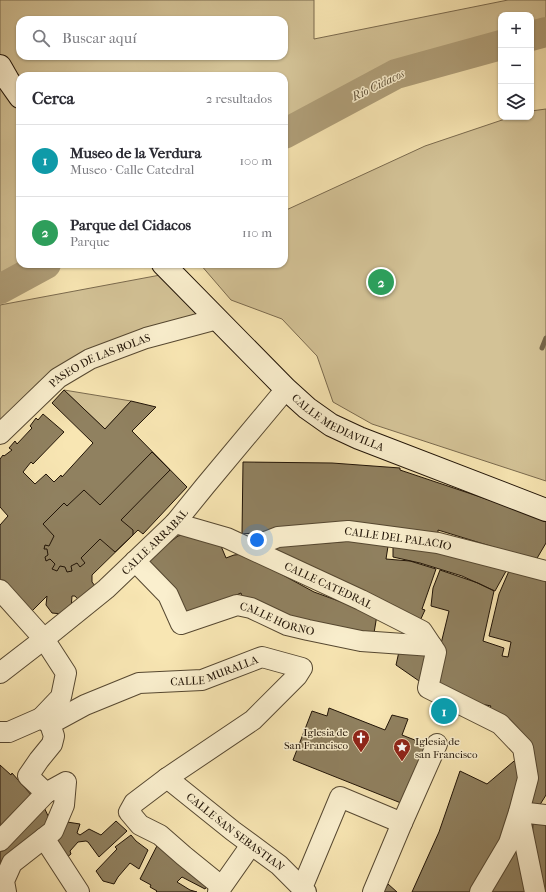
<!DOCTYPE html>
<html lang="es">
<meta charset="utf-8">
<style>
:root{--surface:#fff;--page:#f7f7f7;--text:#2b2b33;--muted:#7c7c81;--line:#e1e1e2;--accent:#8f2418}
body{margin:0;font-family:"IM FELL French Canon",serif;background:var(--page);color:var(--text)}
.controls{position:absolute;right:12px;top:12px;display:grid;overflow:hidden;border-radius:8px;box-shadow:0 1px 3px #0004}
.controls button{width:36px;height:36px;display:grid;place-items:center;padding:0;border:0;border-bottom:1px solid var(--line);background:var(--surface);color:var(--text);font:20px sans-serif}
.you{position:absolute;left:257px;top:540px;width:14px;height:14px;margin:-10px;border:3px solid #fff;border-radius:50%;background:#1a73e8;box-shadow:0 0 0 6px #1a73e833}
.badge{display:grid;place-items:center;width:26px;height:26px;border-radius:50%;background:var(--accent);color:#fff;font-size:13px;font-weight:700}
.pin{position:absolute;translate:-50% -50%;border:2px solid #fff;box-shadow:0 1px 4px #0006}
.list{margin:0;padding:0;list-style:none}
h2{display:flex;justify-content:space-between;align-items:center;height:52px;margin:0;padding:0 16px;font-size:17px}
h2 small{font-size:13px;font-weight:400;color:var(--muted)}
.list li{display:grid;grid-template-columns:26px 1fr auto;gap:12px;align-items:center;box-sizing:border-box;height:72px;padding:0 16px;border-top:1px solid var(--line)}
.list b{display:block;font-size:15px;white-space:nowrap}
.list p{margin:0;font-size:13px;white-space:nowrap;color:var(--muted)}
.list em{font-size:13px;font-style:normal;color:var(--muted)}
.icon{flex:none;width:22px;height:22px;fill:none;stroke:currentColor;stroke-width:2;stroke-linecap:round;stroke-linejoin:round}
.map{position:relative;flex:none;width:546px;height:892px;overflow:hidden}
.search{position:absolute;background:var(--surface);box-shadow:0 1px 3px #0004;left:16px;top:16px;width:272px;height:44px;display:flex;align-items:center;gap:10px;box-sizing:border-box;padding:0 14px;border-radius:12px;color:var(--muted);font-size:15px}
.panel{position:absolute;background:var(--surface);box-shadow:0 1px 3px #0004;left:16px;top:72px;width:272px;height:196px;border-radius:12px}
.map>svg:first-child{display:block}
</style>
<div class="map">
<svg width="546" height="892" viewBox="0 0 546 892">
<rect width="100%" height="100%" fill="#f8e6b3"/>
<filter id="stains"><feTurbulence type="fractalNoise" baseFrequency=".005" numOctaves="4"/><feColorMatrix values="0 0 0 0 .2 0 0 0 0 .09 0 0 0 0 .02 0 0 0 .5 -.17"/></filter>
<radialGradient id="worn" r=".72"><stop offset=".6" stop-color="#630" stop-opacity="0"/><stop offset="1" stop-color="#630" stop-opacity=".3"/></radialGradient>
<path fill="#d3c296" stroke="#7a6a4e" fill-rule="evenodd" d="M 0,0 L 314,0 L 314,39 L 508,0 L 546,0 L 546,32 L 531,36 L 531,15 L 501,15 L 501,45 L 396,74 L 284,134 L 284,76 L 20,76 L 20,264 L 46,264 L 0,289 ZM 20,20 L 284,20 L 284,56 L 20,56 Z
M 546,109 L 546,481 L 372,424 L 333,402 L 317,356 L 282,319 L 231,300 L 200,264 L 284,264 L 284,211 L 425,146 L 511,117 L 531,117 L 531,111 Z
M 171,273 L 217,319 L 57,371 L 0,424 L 0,305 Z
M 64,390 L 131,401 L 105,429 Z"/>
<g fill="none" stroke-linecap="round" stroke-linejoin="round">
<path stroke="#76664a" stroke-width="5" d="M 542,348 L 546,338"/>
<path stroke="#af9e78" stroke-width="30" d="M 531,36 L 546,32
M 284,134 L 396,74 L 501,45
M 0,289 L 46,264"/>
</g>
<path fill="#908160" stroke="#201306" d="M 64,390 L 105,429 L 131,401 L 156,407 L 132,431 L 187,487 L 143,534 L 138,530 L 92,575 L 92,582 L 99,591 L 83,605 L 75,596 L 72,596 L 71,609 L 62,614 L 52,613 L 46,605 L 47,596 L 32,611 L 0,586 L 0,525 L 8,516 L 0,507 L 0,459 L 3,455 L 4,456 L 12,450 L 9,448 L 15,441 L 17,444 L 32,428 L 30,426 L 36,418 L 38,420 L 43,414 L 64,432 L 33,464 L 31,462 L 23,472 L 35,484 L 46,474 L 54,482 L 61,475 L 62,477 L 93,443 L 52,403 Z
M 152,452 L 170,470 L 121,520 L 133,530 L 133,535 L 115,552 L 100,539 L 81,558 L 85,563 L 80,567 L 77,563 L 71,566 L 72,571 L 67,572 L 65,567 L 60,566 L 57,571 L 52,569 L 55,564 L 50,559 L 46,561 L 45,557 L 48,555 L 47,549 L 44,549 L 45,545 L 49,546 L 54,536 L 43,524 L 64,503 L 67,506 L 84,490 L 100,505 Z
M 243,462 L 332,463 L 400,468 L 400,470 L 546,519 L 546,543 L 536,560 L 438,530 L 438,533 L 300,529 L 242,534 Z
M 186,534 L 221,546 L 226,558 L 234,555 L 244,554 L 314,592 L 377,615 L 373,639 L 271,617 L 242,597 L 241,593 L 182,618 L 143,563 L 178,536 Z
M 393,539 L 510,564 L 495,591 L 462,576 L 420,563 L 393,557 Z
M 389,540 L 386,559 L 410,561 L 436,569 L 422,609 L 425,610 L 419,623 L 262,548 L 351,541 Z
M 512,564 L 546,573 L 546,795 L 536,811 L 524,804 L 533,781 L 488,711 L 491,706 L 476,703 L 435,686 L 438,656 L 449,611 L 431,606 L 433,588 L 440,570 L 478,583 L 494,591 L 483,641 L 504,648 L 502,656 L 508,657 L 511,642 L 489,636 L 499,594 Z
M 400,647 L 430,649 L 422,683 L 396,665 Z
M 329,708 L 385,730 L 392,715 L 408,719 L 402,735 L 430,746 L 401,803 L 293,760 L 312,711 L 327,716 Z
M 520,756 L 522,782 L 509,831 L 476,892 L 412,892 L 439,832 L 460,771 L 487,784 Z
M 0,765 L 11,775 L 12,773 L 33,797 L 0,833 Z
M 42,803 L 50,820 L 0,869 L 0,850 Z
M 116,821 L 127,831 L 99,857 L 88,842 L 86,841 L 78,842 L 70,851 L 71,854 L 61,862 L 50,844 L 67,822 L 80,824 L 77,833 L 80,835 L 89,829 L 101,835 Z
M 533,821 L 546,822 L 546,892 L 539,892 L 532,844 Z
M 131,835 L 136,841 L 148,850 L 139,869 L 130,863 L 118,877 L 114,884 L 103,881 L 96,871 L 117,849 L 115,847 Z
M 161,838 L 211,880 L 205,889 L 182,877 L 177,882 L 190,890 L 197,892 L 156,892 L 157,891 L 150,887 L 151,885 L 140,879 Z
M 508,849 L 525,857 L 529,892 L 485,892 Z
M 388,884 L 397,892 L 383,892 Z"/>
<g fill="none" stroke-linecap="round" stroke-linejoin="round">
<defs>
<g id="street">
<path id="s1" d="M 0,434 L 58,378 L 90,359 L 146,338 L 217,319"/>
<path id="s2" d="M 175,523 L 227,538 L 361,600 L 422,631 L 436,652 L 428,688 L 500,724 L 523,748 L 528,778 L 519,812 L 509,843 L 480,892"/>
<path id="s3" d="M 250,548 L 278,537 L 348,531 L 438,543 L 546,571"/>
<path id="s4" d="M 135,561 L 168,595 L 181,624 L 237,605 L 251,608 L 287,625 L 308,630 L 361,641 L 432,646"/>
<path d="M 0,590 L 44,639 L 66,673 L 61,697 L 41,718"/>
<path id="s5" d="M 0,673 L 44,639 L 106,589 L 175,523 L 205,486 L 286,389"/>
<path id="s6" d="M 50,724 L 85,705 L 139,683 L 202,680 L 262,657 L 302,668 L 297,676 L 253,720 L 167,778 L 134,803 L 129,812 L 140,825 L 160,835 L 184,856 L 221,886"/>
<path d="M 0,732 L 9,732 L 41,718 L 50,724 L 54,736 L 52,744 L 39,760 L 28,776 L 46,793 L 66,782 L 64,805 L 53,831 L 12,863 L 4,881 L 6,892"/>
<path id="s7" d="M 167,778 L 233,831 L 279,865 L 302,888"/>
<path d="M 519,812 L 546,815"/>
<path d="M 519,814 L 535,892"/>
<path d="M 402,823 L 437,744"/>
<path d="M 44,838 L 79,892"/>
<path d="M 0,841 L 46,793"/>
<path d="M 218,892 L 251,845"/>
<path d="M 306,892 L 302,888 L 340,797 L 402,823 L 373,892"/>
</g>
<g id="secondary">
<path d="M 0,66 L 8,80 L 20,97"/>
<path id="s8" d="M 163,264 L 286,389 L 307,408 L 331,425 L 359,438 L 546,510"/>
</g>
</defs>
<use href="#street" stroke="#564831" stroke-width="22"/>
<use href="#secondary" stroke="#201306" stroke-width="24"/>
<use href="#street" stroke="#faefce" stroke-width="20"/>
<use href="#secondary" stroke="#faefce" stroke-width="22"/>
</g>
<defs>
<symbol id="church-pin" viewBox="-11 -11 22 30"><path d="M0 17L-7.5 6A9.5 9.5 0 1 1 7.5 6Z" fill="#8f2418" stroke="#faefce"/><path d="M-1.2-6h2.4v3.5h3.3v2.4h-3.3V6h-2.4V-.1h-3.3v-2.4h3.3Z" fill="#fff"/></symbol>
<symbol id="sight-pin" viewBox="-11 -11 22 30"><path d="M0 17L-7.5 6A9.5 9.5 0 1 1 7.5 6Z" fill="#8f2418" stroke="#faefce"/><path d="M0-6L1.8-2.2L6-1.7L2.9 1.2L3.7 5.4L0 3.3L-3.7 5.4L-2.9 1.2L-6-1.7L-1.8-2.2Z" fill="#fff"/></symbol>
</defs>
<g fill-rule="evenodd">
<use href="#church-pin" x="351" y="728" width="20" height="27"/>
<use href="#sight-pin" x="392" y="737" width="20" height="27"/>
</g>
<g text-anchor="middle" stroke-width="3" stroke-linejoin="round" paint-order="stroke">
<g font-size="11" fill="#201306" stroke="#faefce">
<text dy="4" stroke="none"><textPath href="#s1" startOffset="126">PASEO DE LAS BOLAS</textPath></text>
<text dy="4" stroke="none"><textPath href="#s8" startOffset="238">CALLE MEDIAVILLA</textPath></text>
<text dy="4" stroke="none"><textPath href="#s3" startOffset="151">CALLE DEL PALACIO</textPath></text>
<text dy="4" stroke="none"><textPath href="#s5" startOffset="203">CALLE ARRABAL</textPath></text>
<text dy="4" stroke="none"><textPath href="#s2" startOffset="166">CALLE CATEDRAL</textPath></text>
<text dy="4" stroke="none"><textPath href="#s4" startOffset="181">CALLE HORNO</textPath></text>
<text dy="4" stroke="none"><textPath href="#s6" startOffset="175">CALLE MURALLA</textPath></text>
<text dy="4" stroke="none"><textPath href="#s7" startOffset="87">CALLE SAN SEBASTIAN</textPath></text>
</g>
<g font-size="11" fill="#201306" stroke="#faefce" text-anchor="end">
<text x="348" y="736">Iglesia de<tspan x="348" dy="13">San Francisco</tspan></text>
<text x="415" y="745" text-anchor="start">Iglesia de<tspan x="415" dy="13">san Francisco</tspan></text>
</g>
<g font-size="12" font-style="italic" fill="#605239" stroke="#faefce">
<text transform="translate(378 85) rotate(-26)" y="4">Río Cidacos</text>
</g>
</g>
<rect width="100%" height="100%" filter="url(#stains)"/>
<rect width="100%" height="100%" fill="url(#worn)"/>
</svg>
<div class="controls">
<button>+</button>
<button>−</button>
<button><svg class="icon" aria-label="layers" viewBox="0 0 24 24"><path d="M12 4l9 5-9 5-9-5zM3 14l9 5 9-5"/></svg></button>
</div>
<div class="you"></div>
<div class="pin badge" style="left:444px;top:711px;background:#0f9aa8">1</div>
<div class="pin badge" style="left:381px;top:282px;background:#2e9e5b">2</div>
<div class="search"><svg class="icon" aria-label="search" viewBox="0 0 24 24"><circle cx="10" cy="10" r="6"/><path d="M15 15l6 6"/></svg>Buscar aquí</div>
<section class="panel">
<h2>Cerca<small>2 resultados</small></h2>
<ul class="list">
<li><span class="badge" style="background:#0f9aa8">1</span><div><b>Museo de la Verdura</b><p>Museo · Calle Catedral</p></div><em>100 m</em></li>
<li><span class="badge" style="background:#2e9e5b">2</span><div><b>Parque del Cidacos</b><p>Parque</p></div><em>110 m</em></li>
</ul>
</section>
</div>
